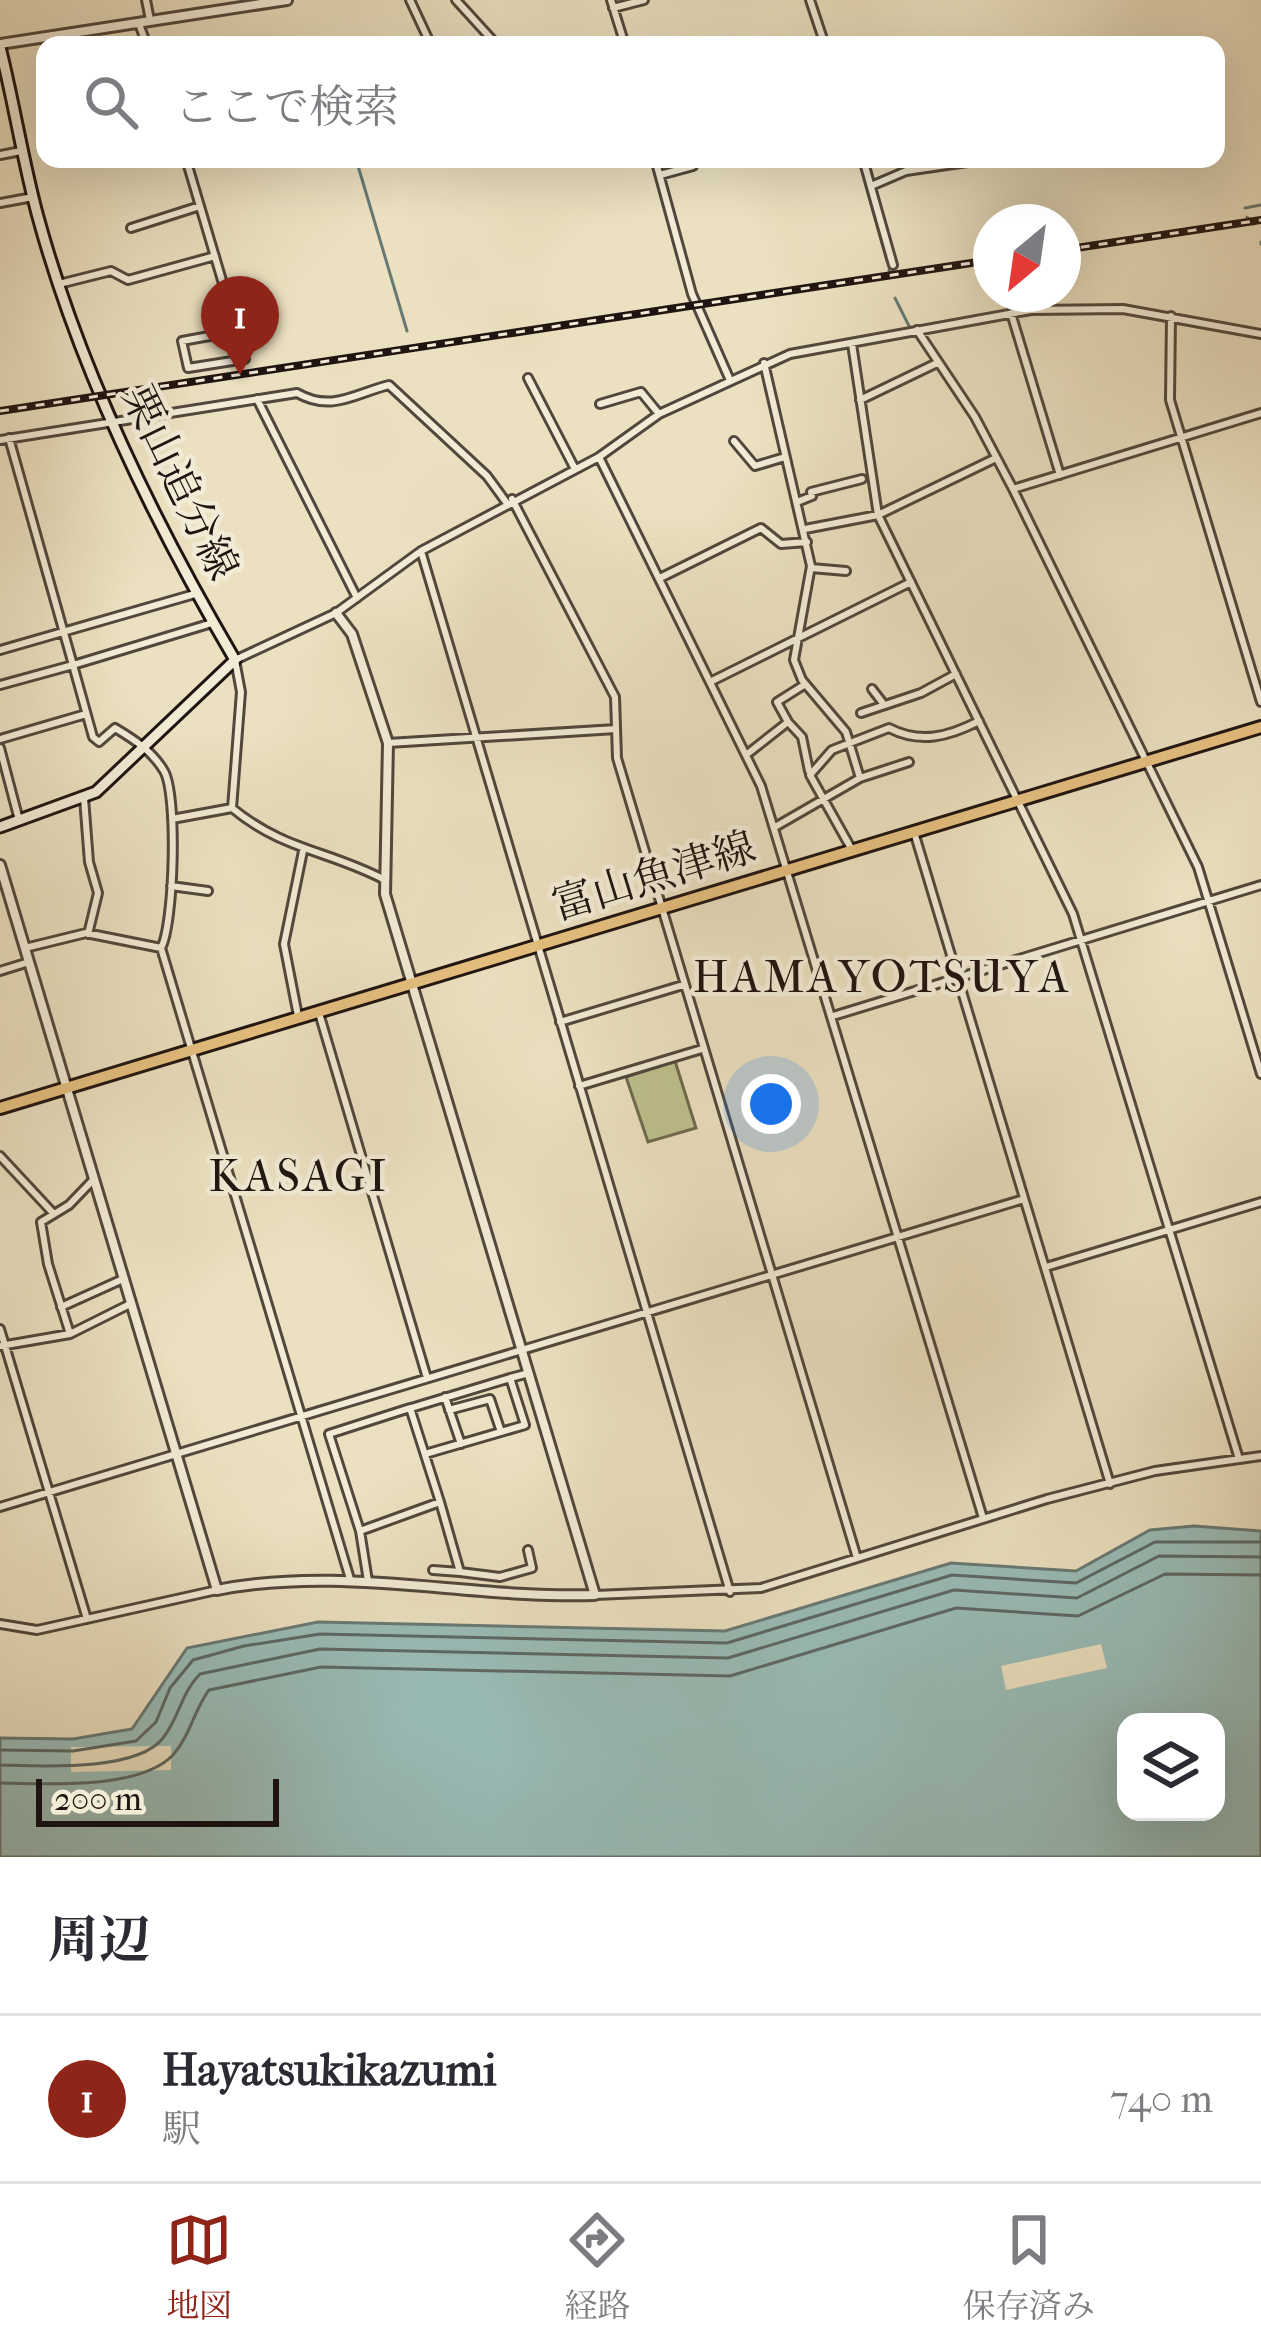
<!DOCTYPE html>
<html lang="ja">
<meta charset="utf-8">
<style>
:root{--surface:#fff;--page:#f2f2f3;--text:#2b2b33;--muted:#7c7c81;--line:#e1e1e2;--accent:#8f2418}
body{margin:0;font-family:"IM FELL French Canon","Noto Serif JP",serif;background:var(--page);color:var(--text)}
.controls{position:absolute;right:36px;bottom:36px;display:grid;overflow:hidden;border-radius:24px;box-shadow:0 12px 48px #0002}
.controls button{width:108px;height:108px;display:grid;place-items:center;padding:0;border:0;border-bottom:3px solid var(--line);background:var(--surface);color:var(--text);font:60px sans-serif}
.compass{position:absolute;left:973px;top:204px;width:108px;height:108px;border-radius:50%;background:var(--surface);box-shadow:0 12px 48px #0002;rotate:209deg}
.scale{position:absolute;left:36px;bottom:30px;width:243px;box-sizing:border-box;padding-left:12px;border:6px solid #1f1410;border-top:0;font-size:33px;line-height:42px;white-space:nowrap;color:#1f1410;-webkit-text-stroke:9px #f2ebd6;paint-order:stroke}
.you{position:absolute;left:771px;top:1104px;width:42px;height:42px;margin:-30px;border:9px solid #fff;border-radius:50%;background:#1a73e8;box-shadow:0 0 0 18px #1a73e833}
.badge{display:grid;place-items:center;width:78px;height:78px;border-radius:50%;background:var(--accent);color:#fff;font-size:39px;font-weight:700}
.pin{position:absolute;translate:-50% -99px;filter:drop-shadow(0 3px 6px #0008)}
.pin::after{content:'';position:absolute;top:63px;width:42px;height:36px;background:inherit;clip-path:polygon(0 0,100% 0,50% 100%)}
.list{margin:0;padding:0;list-style:none}
h2{display:flex;justify-content:space-between;align-items:center;height:156px;margin:0;padding:0 48px;font-size:51px}
h2 small{font-size:39px;font-weight:400;color:var(--muted)}
.list li{display:grid;grid-template-columns:78px 1fr auto;gap:36px;align-items:center;box-sizing:border-box;height:168px;padding:0 48px;border-top:3px solid var(--line)}
.list b{display:block;font-size:45px;white-space:nowrap}
.list p{margin:0;font-size:39px;white-space:nowrap;color:var(--muted)}
.list em{font-size:39px;font-style:normal;color:var(--muted)}
.icon{flex:none;width:66px;height:66px;fill:none;stroke:currentColor;stroke-width:2;stroke-linecap:round;stroke-linejoin:round}
.map{position:relative;flex:none;width:1261px;height:1857px;overflow:hidden}
.search{position:absolute;background:var(--surface);box-shadow:0 12px 48px #0002;left:36px;right:36px;top:36px;height:132px;display:flex;align-items:center;gap:30px;box-sizing:border-box;padding:0 42px;border-radius:24px;color:var(--muted);font-size:45px}
.sheet{height:324px;background:var(--surface)}
nav{display:flex;justify-content:space-around;align-items:center;box-sizing:border-box;height:168px;border-top:3px solid var(--line);background:var(--surface);font-size:33px;color:var(--muted)}
nav a{display:grid;justify-items:center;gap:6px}
nav .on{color:var(--accent)}
.map>svg:first-child{display:block}
</style>
<div class="map">
<svg width="1261" height="1857" viewBox="0 0 1261 1857">
<rect width="100%" height="100%" fill="#ebe0c0"/>
<filter id="stains"><feTurbulence type="fractalNoise" baseFrequency=".00167" numOctaves="4"/><feColorMatrix values="0 0 0 0 .2 0 0 0 0 .09 0 0 0 0 .02 0 0 0 .5 -.17"/></filter>
<radialGradient id="worn" r=".72"><stop offset=".6" stop-color="#630" stop-opacity="0"/><stop offset="1" stop-color="#630" stop-opacity=".3"/></radialGradient>
<path fill="#bec08d" stroke="#6e6a4e" stroke-width="3" d="M 675,1061 L 696,1128 L 648,1142 L 626,1077 Z"/>
<path fill="#99bcb7" stroke="#687974" stroke-width="3" fill-rule="evenodd" d="M 1194,1526 L 1261,1531 L 1261,1857 L 0,1857 L 0,1738 L 73,1739 L 132,1729 L 187,1648 L 318,1622 L 725,1631 L 951,1563 L 1076,1571 L 1150,1530 ZM 1126,1722 L 1216,1722 L 1216,1812 L 1126,1812 Z"/>
<path fill="#ebe0c0" d="M 1101,1644 L 1107,1668 L 1006,1690 L 1001,1666 Z
M 171,1746 L 171,1770 L 71,1772 L 71,1747 Z"/>
<g fill="none" stroke-linecap="round" stroke-linejoin="round">
<path stroke="#5c6864" stroke-width="3" d="M 0,1750 L 73,1751 L 136,1741 L 156,1722 L 170,1688 L 193,1660 L 244,1646 L 320,1634 L 727,1643 L 952,1575 L 1076,1583 L 1155,1542 L 1261,1542
M 0,1765 C 40,1766 137,1772 163,1738 C 179,1718 181,1693 200,1674 L 320,1649 L 728,1658 L 954,1590 L 1077,1598 L 1159,1556 L 1261,1557
M 0,1783 C 45,1784 140,1790 173,1755 C 190,1736 194,1710 209,1690 L 321,1667 L 730,1676 L 956,1608 L 1078,1616 L 1165,1574 L 1261,1575"/>
<path stroke="#687974" stroke-width="3" d="M 356,159 L 407,331
M 866,186 L 887,261
M 1245,208 L 1261,205
M 1247,217 L 1254,224
M 1261,242 L 1261,244
M 889,270 L 890,274
M 895,298 L 909,326
M 78,325 L 83,341
M 89,355 L 120,425"/>
<defs>
<path id="minor" d="M 146,0 L 150,20
M 410,0 L 431,45
M 456,0 L 497,45
M 611,0 L 625,45
M 810,0 L 825,45
M 613,8 L 644,0
M 139,24 L 147,45
M 0,155 L 21,151
M 186,159 L 237,331 L 182,341 L 188,368 L 245,359
M 655,159 L 692,294 L 729,378
M 863,159 L 893,265
M 660,175 L 693,166 L 694,159
M 871,186 L 906,171 L 988,159
M 0,203 L 33,197
M 131,228 L 200,206
M 59,284 L 111,271 L 128,280 L 215,256
M 1011,313 L 1060,475
M 1171,316 L 1170,400 L 1261,702
M 917,330 L 975,417 L 1013,489 L 1198,867 L 1261,1074
M 852,344 L 878,515 L 1073,914 L 1239,1459
M 764,363 L 811,566 L 794,660 L 802,680 L 846,732 L 860,778 L 775,827
M 528,378 L 575,469
M 257,399 L 357,598
M 860,400 L 937,363
M 600,404 L 641,392 L 659,414
M 0,440 L 297,393 C 332,413 356,393 389,385 L 487,476 L 506,502
M 734,441 L 755,466 L 785,457
M 599,457 L 761,786 L 983,1518
M 1013,489 L 1261,413
M 512,499 L 615,697 L 617,758 L 857,1558
M 797,502 L 812,496 L 811,492 L 862,479
M 805,529 L 878,515 L 996,458
M 421,551 L 730,1592
M 811,568 L 846,571
M 660,578 L 761,528 L 781,544 L 807,542
M 212,623 L 73,665 L 93,737 L 99,742 L 115,728 C 135,740 152,751 164,771 C 178,795 174,925 161,948 L 350,1579
M 0,650 L 198,593
M 710,682 L 911,582
M 0,685 L 73,665 L 9,438
M 872,689 L 882,702
M 861,713 L 921,693 L 956,674
M 788,722 L 777,702 L 804,685
M 0,739 L 86,714
M 388,743 L 616,729
M 0,748 L 19,820
M 746,755 L 788,722 L 802,737 L 809,771
M 860,778 L 909,762
M 84,798 L 89,862 L 98,893 L 88,934
M 232,808 L 241,692 L 235,660 L 336,613 L 421,551 L 599,457 L 659,414 L 790,354 L 1031,310 L 1123,309 L 1261,334
M 232,808 C 284,851 328,850 385,880
M 172,819 L 232,808
M 914,832 L 1110,1484
M 852,850 L 810,775 L 832,750 L 889,728 C 920,744 948,737 979,721
M 171,886 L 208,891
M 25,948 L 86,933 L 161,948
M 0,971 L 29,962
M 319,1013 L 427,1378
M 298,1016 L 284,944 L 303,851
M 833,1016 L 1261,885
M 560,1022 L 683,985
M 579,1086 L 702,1049
M 0,1156 L 53,1213
M 93,1180 L 69,1205 L 41,1222 L 48,1264 L 70,1334 L 130,1304
M 1046,1267 L 1261,1202
M 61,1307 L 123,1279
M 0,1329 L 87,1619
M 0,1346 L 70,1334
M 445,1397 L 461,1444
M 411,1408 L 510,1378
M 449,1410 L 490,1399 L 501,1432
M 425,1454 L 525,1425 L 510,1378 L 529,1373
M 0,1507 L 1024,1199
M 360,1531 L 329,1434 L 410,1408 L 440,1502
M 460,1572 L 500,1577 L 532,1568 L 528,1550
M 368,1581 L 360,1531 L 440,1502 L 460,1572 L 433,1570
M 595,1595 L 761,1588 L 1047,1499 L 1155,1471 L 1261,1456
M 0,1624 L 37,1630 L 217,1590"/>
<path id="tertiary" d="M 0,44 L 287,0
M 0,865 L 217,1590 C 343,1565 467,1599 595,1595 L 385,894 L 388,743 L 352,634 L 336,613"/>
<path id="secondary" d="M 0,47 C 14,103 23,162 38,217 C 80,371 154,522 235,660 L 96,792 L 0,827"/>
<path id="primary" d="M 0,1108 L 1261,727"/>
</defs>
<use href="#minor" stroke="#52473c" stroke-width="12"/>
<use href="#tertiary" stroke="#52473c" stroke-width="14"/>
<use href="#secondary" stroke="#1f1410" stroke-width="15"/>
<use href="#primary" stroke="#1f1410" stroke-width="16"/>
<use href="#minor" stroke="#f2ebd6" stroke-width="6"/>
<use href="#tertiary" stroke="#f2ebd6" stroke-width="8"/>
<use href="#secondary" stroke="#f2ebd6" stroke-width="9"/>
<use href="#primary" stroke="#e6c080" stroke-width="10"/>
<defs>
<path id="rail" d="M 1063,250 L 1261,220
M 0,411 L 991,260"/>
</defs>
<use href="#rail" stroke="#1f1410" stroke-width="8"/>
<use href="#rail" stroke="#f2ebd6" stroke-width="3" stroke-dasharray="9" stroke-linecap="butt"/>
</g>
<g text-anchor="middle" stroke-width="9" stroke-linejoin="round" paint-order="stroke">
<g font-size="42" fill="#1f1410" stroke="#f2ebd6">
<text transform="translate(181 482) rotate(64)" y="15">栗山追分線</text>
<text transform="translate(653 875) rotate(-17)" y="15">富山魚津線</text>
</g>
<g font-size="45" letter-spacing="3" fill="#1f1410" stroke="#f2ebd6">
<text x="882" y="992">HAMAYOTSUYA</text>
<text x="299" y="1191">KASAGI</text>
</g>
</g>
<rect width="100%" height="100%" filter="url(#stains)"/>
<rect width="100%" height="100%" fill="url(#worn)"/>
</svg>
<div class="controls">
<button><svg class="icon" aria-label="layers" viewBox="0 0 24 24"><path d="M12 4l9 5-9 5-9-5zM3 14l9 5 9-5"/></svg></button>
</div>
<svg class="compass" viewBox="-18 -18 36 36"><path d="M0-13l5 13h-10z" fill="#e53935"/><path d="M0 13l5-13h-10z" fill="#7c7c81"/></svg>
<div class="scale">200 m</div>
<div class="you"></div>
<div class="pin badge" style="left:240px;top:375px">1</div>
<div class="search"><svg class="icon" aria-label="search" viewBox="0 0 24 24"><circle cx="10" cy="10" r="6"/><path d="M15 15l6 6"/></svg>ここで検索</div>
</div>
<section class="sheet">
<h2>周辺<small></small></h2>
<ul class="list">
<li><span class="badge">1</span><div><b>Hayatsukikazumi</b><p>駅</p></div><em>740 m</em></li>
</ul>
</section>
<nav>
<a class="on"><svg class="icon" aria-label="map" viewBox="0 0 24 24"><path d="M3 6l6-2 6 2 6-2v14l-6 2-6-2-6 2zM9 4v14M15 6v14"/></svg>地図</a>
<a><svg class="icon" aria-label="directions" viewBox="0 0 24 24"><path d="M12 3l9 9-9 9-9-9zM9 14v-3h6M13 9l2 2-2 2"/></svg>経路</a>
<a><svg class="icon" aria-label="saved" viewBox="0 0 24 24"><path d="M7 4h10v16l-5-4-5 4z"/></svg>保存済み</a>
</nav>
